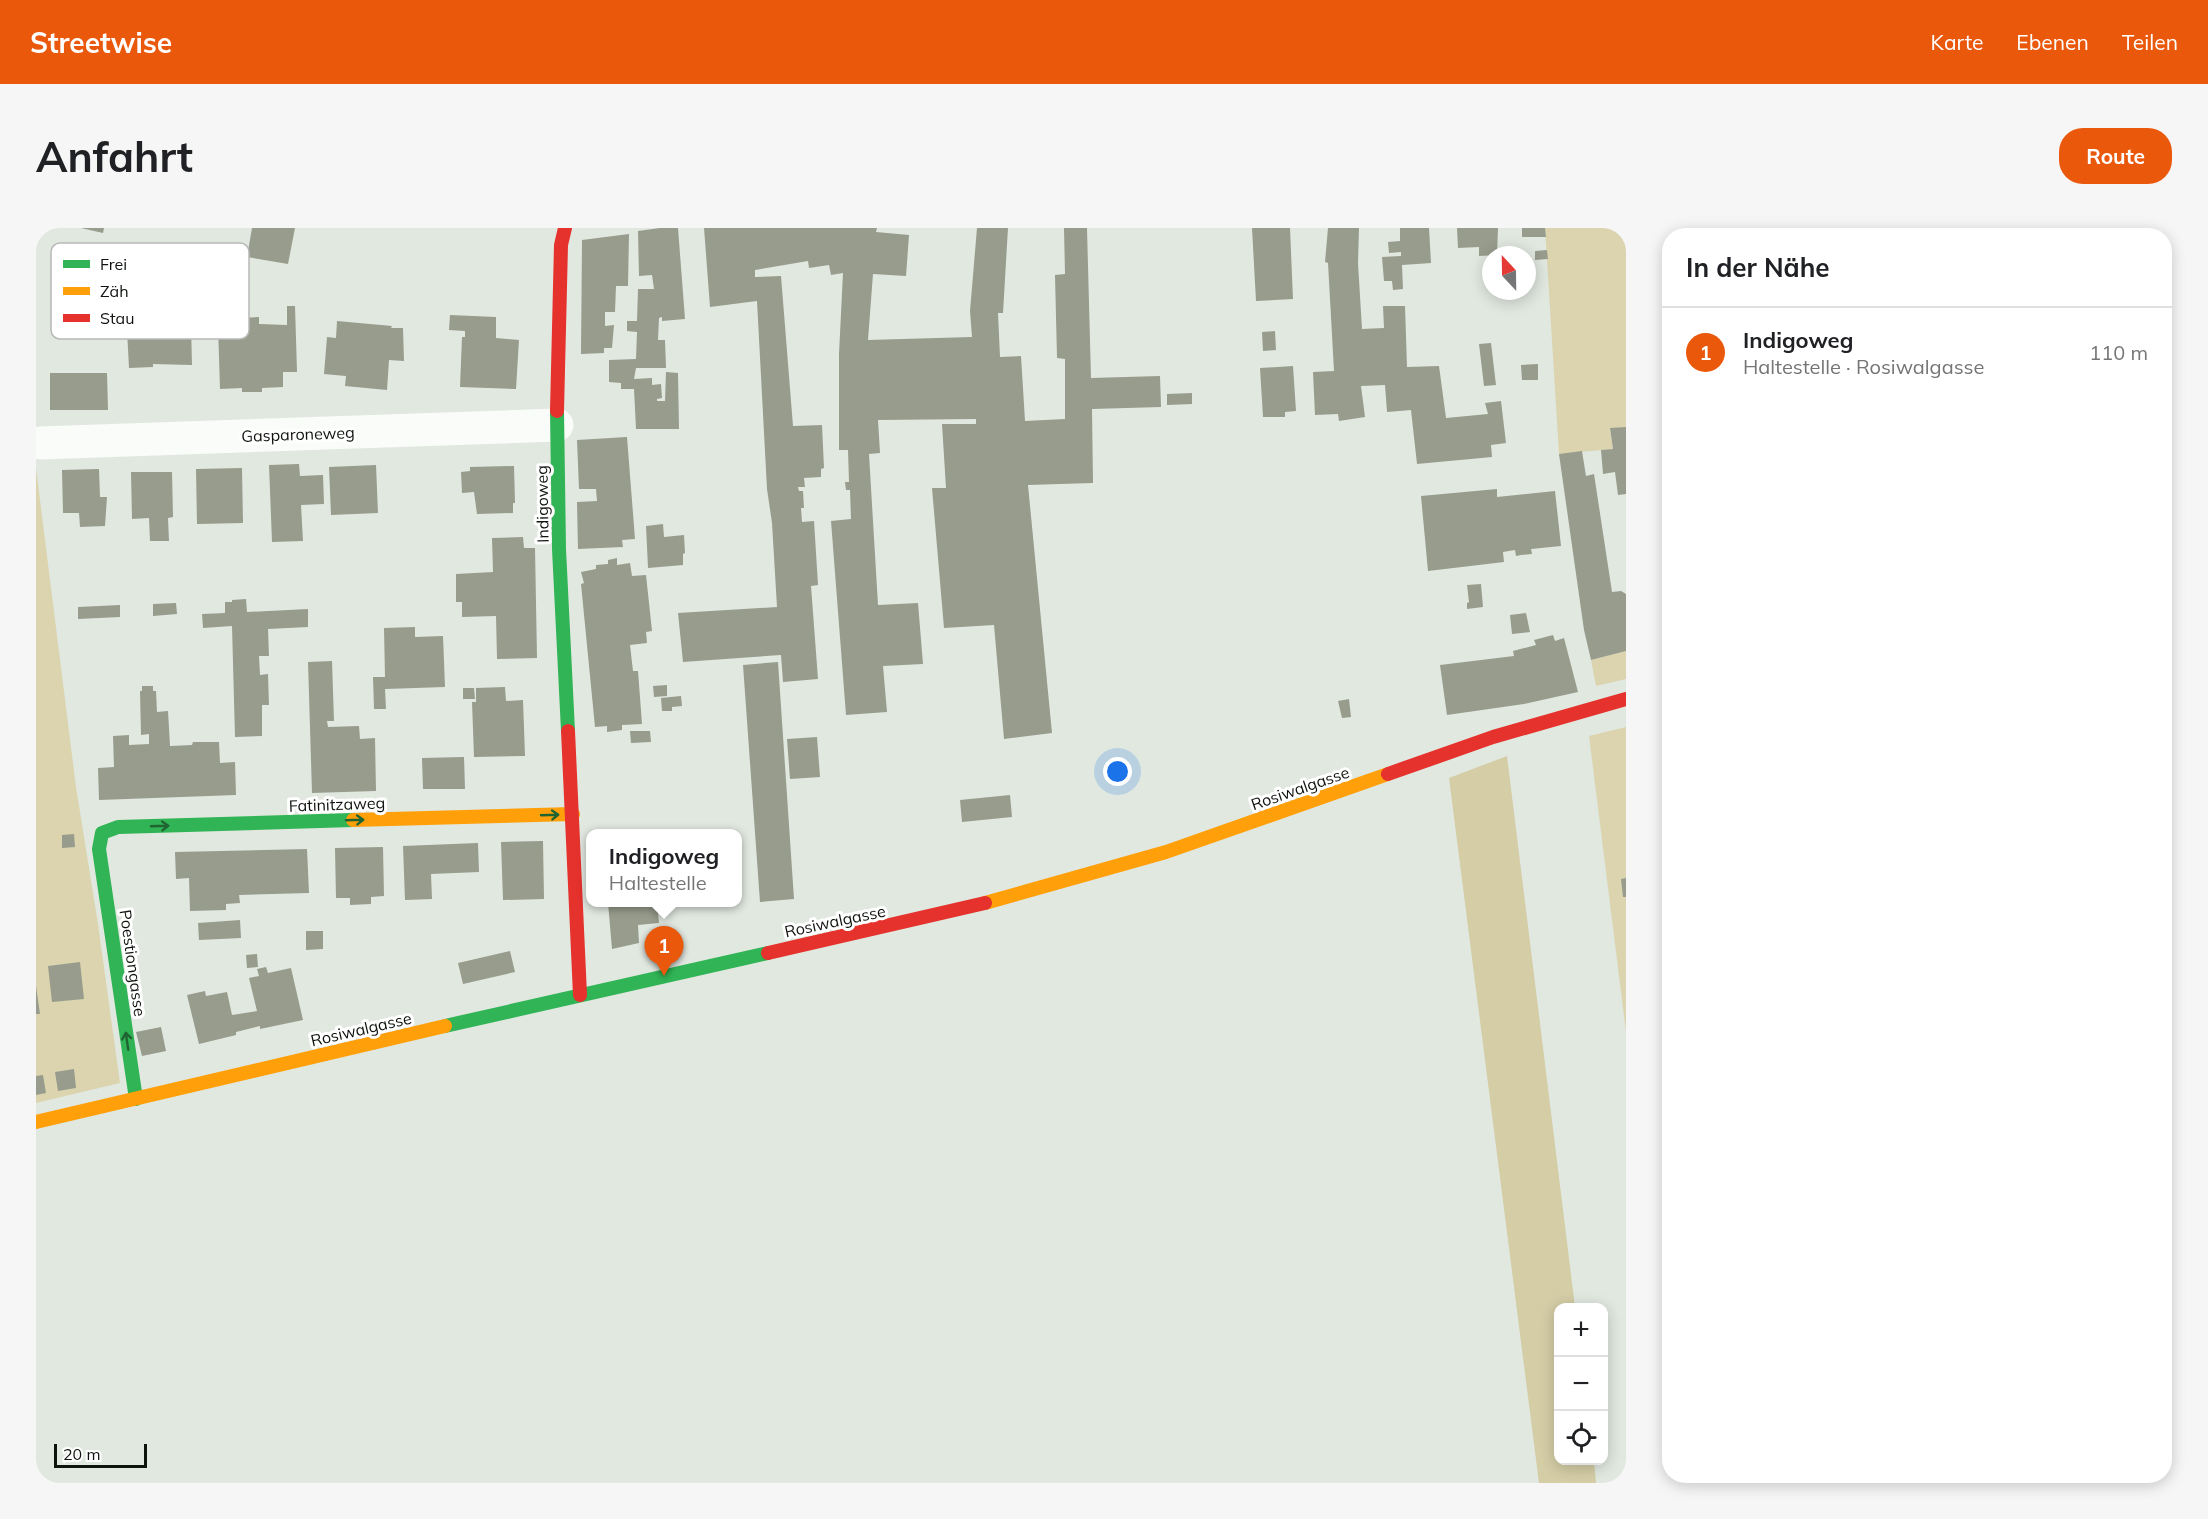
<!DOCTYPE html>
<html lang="de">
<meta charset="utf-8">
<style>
:root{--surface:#fff;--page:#f6f6f6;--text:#202124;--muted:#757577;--line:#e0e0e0;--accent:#ea580c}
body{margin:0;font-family:Mulish,sans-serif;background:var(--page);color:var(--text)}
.controls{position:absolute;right:18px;bottom:18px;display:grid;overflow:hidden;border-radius:12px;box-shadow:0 3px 15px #0003}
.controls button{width:54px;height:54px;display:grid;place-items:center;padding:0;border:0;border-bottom:2px solid var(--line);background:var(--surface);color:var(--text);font:30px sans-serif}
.compass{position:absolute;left:1446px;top:18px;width:54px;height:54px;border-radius:50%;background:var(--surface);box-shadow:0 3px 15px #0003;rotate:338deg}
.scale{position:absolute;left:18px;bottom:15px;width:93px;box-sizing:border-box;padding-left:6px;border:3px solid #0f130e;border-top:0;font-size:16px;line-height:21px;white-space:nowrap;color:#0f130e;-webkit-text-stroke:4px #fff;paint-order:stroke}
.you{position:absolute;left:1082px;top:544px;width:21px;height:21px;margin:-15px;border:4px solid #fff;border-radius:50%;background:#1a73e8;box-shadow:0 0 0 9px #1a73e833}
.badge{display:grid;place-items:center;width:39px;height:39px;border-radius:50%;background:var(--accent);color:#fff;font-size:20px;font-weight:700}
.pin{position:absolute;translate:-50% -50px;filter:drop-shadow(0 2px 3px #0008)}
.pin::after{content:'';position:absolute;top:32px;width:21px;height:18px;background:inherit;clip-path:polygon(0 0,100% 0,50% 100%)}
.popup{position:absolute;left:550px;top:601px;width:156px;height:78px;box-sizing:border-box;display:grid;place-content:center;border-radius:12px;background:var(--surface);filter:drop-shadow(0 2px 4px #0005);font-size:20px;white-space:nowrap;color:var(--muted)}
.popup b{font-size:22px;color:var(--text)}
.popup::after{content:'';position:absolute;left:50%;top:100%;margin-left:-12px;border:12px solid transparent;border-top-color:var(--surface)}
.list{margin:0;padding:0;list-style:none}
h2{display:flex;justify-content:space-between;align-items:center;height:78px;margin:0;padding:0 24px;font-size:26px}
h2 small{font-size:20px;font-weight:400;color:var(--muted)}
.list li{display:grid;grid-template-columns:39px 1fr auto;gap:18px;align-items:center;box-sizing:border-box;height:90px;padding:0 24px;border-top:2px solid var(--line)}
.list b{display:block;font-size:22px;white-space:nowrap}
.list p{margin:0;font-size:20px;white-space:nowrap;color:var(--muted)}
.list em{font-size:20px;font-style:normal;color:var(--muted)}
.icon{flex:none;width:33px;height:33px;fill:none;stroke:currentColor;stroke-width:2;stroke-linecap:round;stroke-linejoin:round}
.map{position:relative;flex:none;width:1590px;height:1255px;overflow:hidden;border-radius:24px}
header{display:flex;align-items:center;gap:36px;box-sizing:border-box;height:84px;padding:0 30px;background:var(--accent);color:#fff}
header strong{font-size:28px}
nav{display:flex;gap:33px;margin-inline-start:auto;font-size:21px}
.intro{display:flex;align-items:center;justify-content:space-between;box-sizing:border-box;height:144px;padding:0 36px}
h1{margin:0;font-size:42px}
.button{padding:15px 27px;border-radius:24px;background:var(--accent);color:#fff;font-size:21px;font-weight:700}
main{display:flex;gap:36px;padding:0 36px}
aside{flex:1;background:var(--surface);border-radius:24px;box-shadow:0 3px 15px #0003}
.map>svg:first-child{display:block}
</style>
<header>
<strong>Streetwise</strong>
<nav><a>Karte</a><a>Ebenen</a><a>Teilen</a></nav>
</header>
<div class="intro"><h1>Anfahrt</h1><a class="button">Route</a></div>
<main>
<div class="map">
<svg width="1590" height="1255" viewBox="0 0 1590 1255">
<rect width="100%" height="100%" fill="#e1e8e0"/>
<path fill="#dbd4af" d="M 1509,0 L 1590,0 L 1590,199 L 1574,201 L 1577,221 L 1523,226 Z
M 0,240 L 40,559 L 62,696 L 84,855 L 0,875 Z
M 1590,423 L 1590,451 L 1560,458 L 1555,432 Z
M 1590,499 L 1590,804 L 1553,508 Z"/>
<path fill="#d4cda6" d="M 1471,528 L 1539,1079 L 1522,1080 L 1522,1232 L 1558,1233 L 1560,1255 L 1503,1255 L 1413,550 Z"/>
<path fill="#979c8c" d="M 45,0 L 68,0 L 67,5 Z
M 216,0 L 259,0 L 252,36 L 211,29 Z
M 624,0 L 642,0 L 649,91 L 626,93 L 626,89 L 623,90 L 622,112 L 629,112 L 630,140 L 600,140 L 598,151 L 616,150 L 616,157 L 625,156 L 626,170 L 621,171 L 621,173 L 629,173 L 630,144 L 642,145 L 643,201 L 600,201 L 598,161 L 585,161 L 585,155 L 573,154 L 573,132 L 600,131 L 601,104 L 591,103 L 591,93 L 601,93 L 602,61 L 618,61 L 616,47 L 603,48 L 602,3 Z
M 668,0 L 841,0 L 840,4 L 873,7 L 870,48 L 837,46 L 832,112 L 936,109 L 934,83 L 941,0 L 972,0 L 967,85 L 962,85 L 964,129 L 985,128 L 989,193 L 1029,191 L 1029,131 L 1021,130 L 1019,47 L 1029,46 L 1028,0 L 1051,0 L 1055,150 L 1124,148 L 1125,179 L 1056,181 L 1057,255 L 992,257 L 1016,505 L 968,511 L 958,397 L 908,400 L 896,260 L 910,260 L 906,196 L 940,196 L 940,191 L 842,192 L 844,225 L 833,226 L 842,377 L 882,375 L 887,436 L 847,438 L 851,484 L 810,487 L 795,293 L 815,291 L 814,262 L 810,262 L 809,254 L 813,254 L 812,222 L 803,222 L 803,126 L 807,45 L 795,47 L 793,37 L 773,40 L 772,33 L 719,42 L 719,49 L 745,48 L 757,198 L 786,197 L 788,240 L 785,241 L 785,249 L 768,250 L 769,259 L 762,259 L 763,263 L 767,263 L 768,280 L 765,280 L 766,294 L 778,293 L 782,357 L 775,358 L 782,451 L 747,454 L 745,427 L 647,434 L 642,385 L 741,379 L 736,295 L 731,261 L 721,73 L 674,79 Z
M 1216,0 L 1254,0 L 1257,71 L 1220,73 Z
M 1292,0 L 1323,0 L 1322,35 L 1326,101 L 1348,100 L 1347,78 L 1369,78 L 1371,139 L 1403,138 L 1410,190 L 1452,186 L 1449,175 L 1465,173 L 1470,215 L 1455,217 L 1456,229 L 1381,236 L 1375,182 L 1351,184 L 1349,157 L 1325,158 L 1329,189 L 1303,193 L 1302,186 L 1279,187 L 1277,144 L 1298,143 L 1292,35 L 1289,34 Z
M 1364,0 L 1393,0 L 1395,35 L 1366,37 L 1367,61 L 1357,62 L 1356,53 L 1348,53 L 1346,29 L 1365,28 L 1365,24 L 1353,25 L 1352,14 L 1364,13 Z
M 1421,0 L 1462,0 L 1461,27 L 1443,28 L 1443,19 L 1422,20 Z
M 1486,0 L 1509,0 L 1510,9 L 1486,9 Z
M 593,6 L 592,58 L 580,58 L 579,84 L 569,84 L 569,98 L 578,97 L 576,120 L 568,120 L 568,125 L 545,126 L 546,12 Z
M 1511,22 L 1512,31 L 1499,32 L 1499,23 Z
M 111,53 L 119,61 L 119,80 L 137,79 L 137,66 L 164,65 L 166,97 L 155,97 L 156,137 L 117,136 L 117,139 L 93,140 L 91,102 L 79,102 L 79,99 L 69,99 L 68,66 L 87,65 L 96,54 Z
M 177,62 L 189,63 L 188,72 L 176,72 Z
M 251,78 L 259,78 L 261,144 L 247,144 L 247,159 L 226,160 L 226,164 L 206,164 L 206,160 L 184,161 L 182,98 L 204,97 L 203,90 L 223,89 L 223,96 L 251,97 Z
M 414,87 L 460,89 L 460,110 L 483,112 L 480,161 L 424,159 L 426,109 L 429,109 L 429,103 L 413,102 Z
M 301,93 L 356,98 L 355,100 L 367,100 L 368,133 L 353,132 L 351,162 L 309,158 L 310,148 L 288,146 L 291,109 L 300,110 Z
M 1239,103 L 1240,122 L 1227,123 L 1226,104 Z
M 1455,115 L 1460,157 L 1448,158 L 1443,116 Z
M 1502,136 L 1502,152 L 1486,152 L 1485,137 Z
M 1257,138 L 1260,183 L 1249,184 L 1249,189 L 1227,189 L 1224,140 Z
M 14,145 L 71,145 L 72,182 L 14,182 Z
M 1156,165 L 1156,176 L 1131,177 L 1131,166 Z
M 1590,199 L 1590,266 L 1582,267 L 1579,244 L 1567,246 L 1565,222 L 1577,221 L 1574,200 Z
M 591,209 L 599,311 L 586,312 L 587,319 L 542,321 L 541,274 L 561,273 L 560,261 L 543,261 L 541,212 Z
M 1546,223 L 1550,248 L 1558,246 L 1576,364 L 1585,363 L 1590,366 L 1590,423 L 1555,432 L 1548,402 L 1523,226 Z
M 263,236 L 264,248 L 287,247 L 288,276 L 265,277 L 267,313 L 236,314 L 233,237 Z
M 340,237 L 342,285 L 295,287 L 293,239 Z
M 478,238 L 479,275 L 477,275 L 477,285 L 441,286 L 438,264 L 426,265 L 425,244 L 434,243 L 434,239 Z
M 206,240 L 207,295 L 161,296 L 160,241 Z
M 63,241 L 64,269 L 71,269 L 69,298 L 44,299 L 43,285 L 27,285 L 26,242 Z
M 95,244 L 136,244 L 137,289 L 132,290 L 133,313 L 114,313 L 113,290 L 96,291 Z
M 1461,261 L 1461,269 L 1519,263 L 1525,318 L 1495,321 L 1496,326 L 1485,327 L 1480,328 L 1479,322 L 1467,324 L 1468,334 L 1392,343 L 1385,268 Z
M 627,296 L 628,309 L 648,307 L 649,325 L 647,326 L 647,337 L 612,340 L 610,298 Z
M 487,309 L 488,320 L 499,320 L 501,430 L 461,431 L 460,388 L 426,389 L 426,374 L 420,374 L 420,346 L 457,344 L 456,310 Z
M 581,330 L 581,337 L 594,335 L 596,348 L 610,347 L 616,403 L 610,404 L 611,415 L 594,417 L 597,443 L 602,443 L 606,496 L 586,497 L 586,502 L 571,504 L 571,498 L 559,499 L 545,356 L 548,355 L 545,344 L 560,341 L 560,337 L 572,336 L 572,332 Z
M 1445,356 L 1447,379 L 1431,381 L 1431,375 L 1433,374 L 1431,357 Z
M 210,371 L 211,384 L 272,381 L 272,399 L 232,401 L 233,428 L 223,428 L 224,447 L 232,446 L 233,477 L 226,477 L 226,508 L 199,509 L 196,398 L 167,400 L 166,386 L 189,385 L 189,374 L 196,374 L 196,372 Z
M 140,375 L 141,386 L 117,388 L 117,376 Z
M 84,377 L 84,389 L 42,391 L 42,379 Z
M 1490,385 L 1494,404 L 1476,406 L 1474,387 Z
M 379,399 L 379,409 L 407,408 L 409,459 L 349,461 L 350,481 L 338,481 L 337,449 L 349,449 L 348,400 Z
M 1517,407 L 1519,413 L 1528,410 L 1542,464 L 1488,476 L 1411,487 L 1404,437 L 1478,428 L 1477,423 L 1500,417 L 1498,412 Z
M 296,433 L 298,493 L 291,493 L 292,499 L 323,498 L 324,511 L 339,510 L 340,563 L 276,565 L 272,434 Z
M 742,434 L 758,671 L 724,674 L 707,437 Z
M 631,457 L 631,468 L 618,469 L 617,458 Z
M 106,458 L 117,458 L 117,463 L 120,463 L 121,484 L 132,483 L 134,518 L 156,517 L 157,514 L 183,514 L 184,535 L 199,534 L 200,567 L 63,572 L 62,540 L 78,539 L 77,508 L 93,507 L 93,517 L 113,516 L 113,506 L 105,507 L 104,463 L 106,463 Z
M 469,459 L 470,473 L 487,472 L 489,528 L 438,529 L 436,474 L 440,474 L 440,460 Z
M 427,460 L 438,460 L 439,471 L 427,471 Z
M 645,468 L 646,478 L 636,479 L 636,483 L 626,483 L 625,470 Z
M 1313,471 L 1315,489 L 1306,490 L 1302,473 Z
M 594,503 L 614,503 L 615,514 L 595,515 Z
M 781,509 L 784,549 L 754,551 L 751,511 Z
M 428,529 L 429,561 L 387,561 L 386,530 Z
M 974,567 L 976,589 L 926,594 L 924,572 Z
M 38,606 L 39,619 L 26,620 L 26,607 Z
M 507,613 L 508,671 L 467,672 L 465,614 Z
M 442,615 L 443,644 L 395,646 L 396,671 L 369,672 L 367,618 Z
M 347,619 L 348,668 L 335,669 L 335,676 L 314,677 L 314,670 L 300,670 L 299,620 Z
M 271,621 L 273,665 L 203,667 L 204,675 L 190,676 L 190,682 L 154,683 L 153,650 L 140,651 L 139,624 Z
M 1590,650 L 1590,669 L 1587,669 L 1585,651 Z
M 572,675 L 621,675 L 623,695 L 602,697 L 603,715 L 576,721 Z
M 204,692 L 205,710 L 163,712 L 162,695 Z
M 270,703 L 287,703 L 287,721 L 270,722 Z
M 474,723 L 479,744 L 427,756 L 422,735 Z
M 221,726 L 222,739 L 211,740 L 210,727 Z
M 44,734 L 48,771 L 16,774 L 12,738 Z
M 230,739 L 232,745 L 255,740 L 267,792 L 224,801 L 224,798 L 200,804 L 200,807 L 163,816 L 151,767 L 169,763 L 170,768 L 191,764 L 196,787 L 221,783 L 213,750 L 223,748 L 221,741 Z
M 0,758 L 4,786 L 0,786 Z
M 125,799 L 130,823 L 106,828 L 100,804 Z
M 38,841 L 40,860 L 22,863 L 19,844 Z
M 7,847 L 10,865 L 0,867 L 0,848 Z"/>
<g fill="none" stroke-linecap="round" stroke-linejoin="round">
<path stroke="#fafcfa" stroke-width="33" d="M 4,215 L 521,197"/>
<path stroke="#30b455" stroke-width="14" d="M 521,183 L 523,321 L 532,503
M 409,798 L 732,725
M 100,871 L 63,621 L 66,605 L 82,599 L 317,592"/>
<path stroke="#ff9f0a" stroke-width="14" d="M 317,592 L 537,586
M 949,675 L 1130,624 L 1352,546
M 0,894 L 409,798"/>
<path stroke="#e5322d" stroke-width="14" d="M 521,183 L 525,17 L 529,0
M 532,503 L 544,767
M 1352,546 L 1457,509 L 1590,471
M 732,725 L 949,675"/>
</g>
<defs><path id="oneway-shaft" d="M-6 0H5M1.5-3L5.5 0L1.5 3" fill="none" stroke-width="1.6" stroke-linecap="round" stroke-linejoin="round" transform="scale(1.5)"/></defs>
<g stroke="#206432">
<use href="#oneway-shaft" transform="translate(514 587) rotate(-2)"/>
<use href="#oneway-shaft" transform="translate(319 592) rotate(-2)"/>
<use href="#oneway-shaft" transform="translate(124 598) rotate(-2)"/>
<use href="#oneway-shaft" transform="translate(91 813) rotate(-98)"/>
</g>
<g text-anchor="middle" stroke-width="6" stroke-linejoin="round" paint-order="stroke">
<g font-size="16" fill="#0f130e" stroke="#fff">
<text transform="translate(262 206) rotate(-2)" y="6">Gasparoneweg</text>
<text transform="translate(506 276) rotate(-91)" y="6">Indigoweg</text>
<text transform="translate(1264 560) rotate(-19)" y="6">Rosiwalgasse</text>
<text transform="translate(301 576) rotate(-2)" y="6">Fatinitzaweg</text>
<text transform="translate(799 693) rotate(-12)" y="6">Rosiwalgasse</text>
<text transform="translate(97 735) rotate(82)" y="6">Poestiongasse</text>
<text transform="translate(325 801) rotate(-13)" y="6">Rosiwalgasse</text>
</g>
</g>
<rect x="15" y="15" width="198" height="96" rx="9" fill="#fff" stroke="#b7b8b7" stroke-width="1.5"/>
<rect x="27" y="32" width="27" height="8" fill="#30b455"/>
<rect x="27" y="59" width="27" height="8" fill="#ff9f0a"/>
<rect x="27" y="86" width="27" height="8" fill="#e5322d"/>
<g font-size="16" fill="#0f130e">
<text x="64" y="42">Frei</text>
<text x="64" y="69">Zäh</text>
<text x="64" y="96">Stau</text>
</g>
</svg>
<div class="controls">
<button>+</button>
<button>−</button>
<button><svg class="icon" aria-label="locate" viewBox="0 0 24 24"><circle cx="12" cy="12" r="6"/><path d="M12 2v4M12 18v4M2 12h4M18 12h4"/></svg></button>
</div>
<svg class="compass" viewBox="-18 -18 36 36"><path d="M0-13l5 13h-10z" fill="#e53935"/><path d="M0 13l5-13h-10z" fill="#757577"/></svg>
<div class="scale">20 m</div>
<div class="you"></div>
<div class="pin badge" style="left:628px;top:748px">1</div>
<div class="popup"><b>Indigoweg</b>Haltestelle</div>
</div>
<aside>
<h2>In der Nähe<small></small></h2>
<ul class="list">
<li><span class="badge">1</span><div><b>Indigoweg</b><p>Haltestelle · Rosiwalgasse</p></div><em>110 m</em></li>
</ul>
</aside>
</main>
